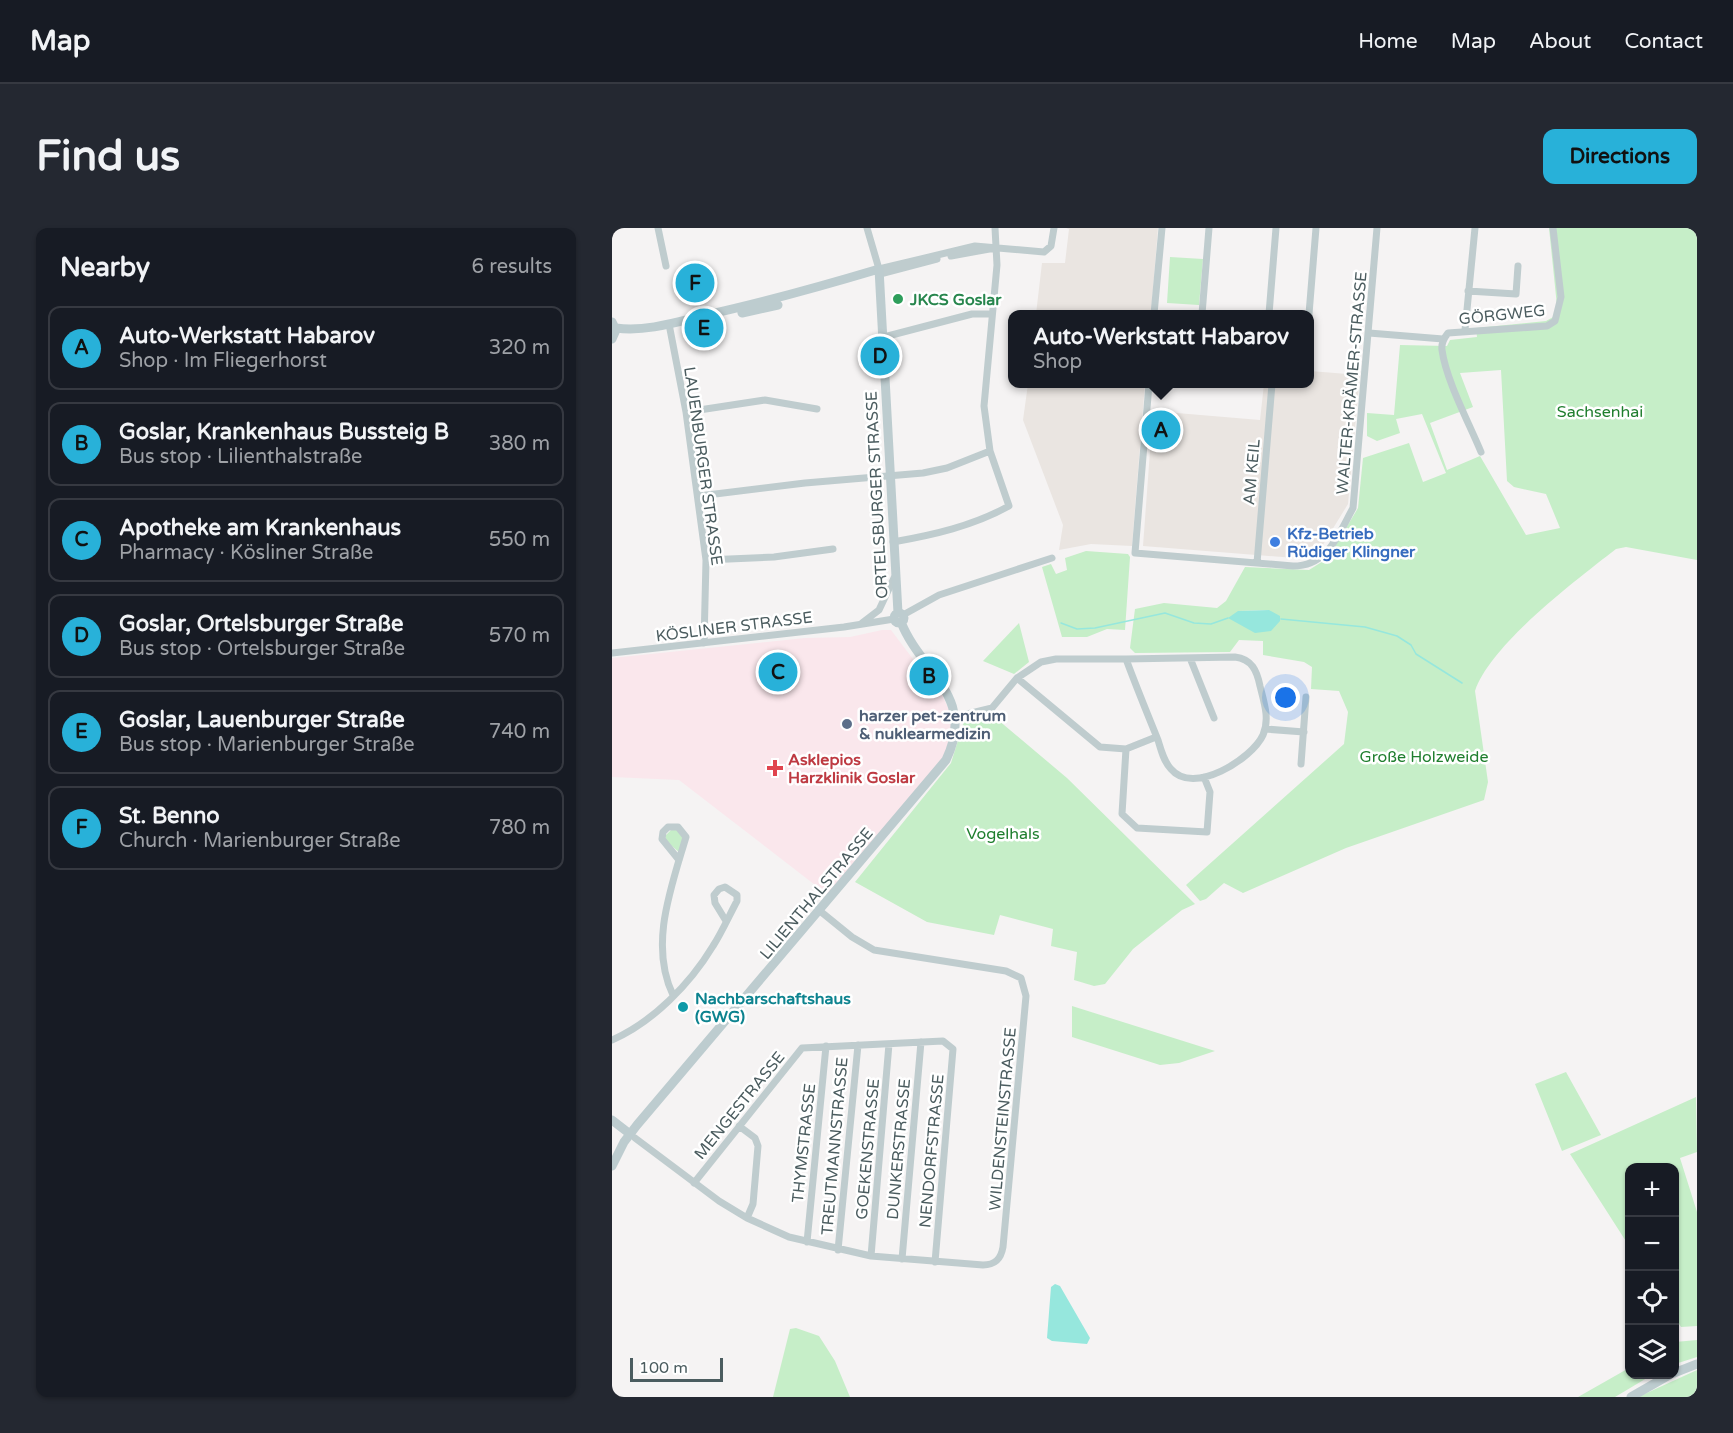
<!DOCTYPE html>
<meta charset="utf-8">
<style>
:root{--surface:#171b24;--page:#242831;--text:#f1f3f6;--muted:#9ea1a6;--line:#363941;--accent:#28b1d9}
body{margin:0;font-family:"Varela Round",sans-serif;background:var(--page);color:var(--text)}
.controls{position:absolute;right:18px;bottom:18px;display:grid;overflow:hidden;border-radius:12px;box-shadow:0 2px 4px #0004}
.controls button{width:54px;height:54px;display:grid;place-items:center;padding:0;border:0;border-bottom:2px solid var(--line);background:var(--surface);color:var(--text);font:30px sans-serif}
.scale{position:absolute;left:18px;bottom:15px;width:93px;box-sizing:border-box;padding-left:6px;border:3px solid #4b5c5f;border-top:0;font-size:16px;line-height:21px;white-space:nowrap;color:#4b5c5f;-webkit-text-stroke:4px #fff;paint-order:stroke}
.you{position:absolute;left:674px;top:470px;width:21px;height:21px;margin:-15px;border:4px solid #fff;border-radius:50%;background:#1a73e8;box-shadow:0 0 0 9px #1a73e833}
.badge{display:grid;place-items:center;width:39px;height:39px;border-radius:50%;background:var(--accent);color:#111;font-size:20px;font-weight:700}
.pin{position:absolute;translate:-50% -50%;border:3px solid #fff;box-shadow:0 2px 6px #0006}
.popup{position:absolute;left:396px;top:82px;width:306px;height:78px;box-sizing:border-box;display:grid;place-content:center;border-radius:12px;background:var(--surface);filter:drop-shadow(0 2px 4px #0005);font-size:20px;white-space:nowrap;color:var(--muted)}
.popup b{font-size:22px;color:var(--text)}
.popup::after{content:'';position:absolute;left:50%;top:100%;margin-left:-12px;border:12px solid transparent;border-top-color:var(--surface)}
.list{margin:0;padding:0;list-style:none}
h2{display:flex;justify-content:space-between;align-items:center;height:78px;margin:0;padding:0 24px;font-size:26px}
h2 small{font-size:20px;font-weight:400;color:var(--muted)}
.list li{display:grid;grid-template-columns:39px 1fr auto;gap:18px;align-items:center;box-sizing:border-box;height:84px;margin:0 12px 12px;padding:0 12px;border:2px solid var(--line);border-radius:12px}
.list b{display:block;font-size:22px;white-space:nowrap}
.list p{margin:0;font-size:20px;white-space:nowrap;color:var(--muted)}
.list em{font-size:20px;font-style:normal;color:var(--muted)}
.icon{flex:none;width:33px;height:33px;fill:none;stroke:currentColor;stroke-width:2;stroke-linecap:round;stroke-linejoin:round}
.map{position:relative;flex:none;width:1085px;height:1169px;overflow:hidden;border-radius:12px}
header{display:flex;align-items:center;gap:36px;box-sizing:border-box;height:84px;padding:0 30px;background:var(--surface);border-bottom:2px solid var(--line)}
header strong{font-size:28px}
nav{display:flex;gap:33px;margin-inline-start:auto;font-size:21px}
.intro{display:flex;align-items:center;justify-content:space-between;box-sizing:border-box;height:144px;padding:0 36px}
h1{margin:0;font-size:42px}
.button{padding:15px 27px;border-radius:12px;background:var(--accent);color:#111;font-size:21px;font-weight:700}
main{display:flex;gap:36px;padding:0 36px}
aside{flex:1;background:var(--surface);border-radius:12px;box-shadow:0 2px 4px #0004}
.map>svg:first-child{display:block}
</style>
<header>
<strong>Map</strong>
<nav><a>Home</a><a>Map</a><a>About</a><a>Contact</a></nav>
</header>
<div class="intro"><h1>Find us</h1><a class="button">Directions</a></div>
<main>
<aside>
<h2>Nearby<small>6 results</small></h2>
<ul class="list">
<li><span class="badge">A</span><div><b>Auto-Werkstatt Habarov</b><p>Shop · Im Fliegerhorst</p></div><em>320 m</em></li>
<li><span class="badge">B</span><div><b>Goslar, Krankenhaus Bussteig B</b><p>Bus stop · Lilienthalstraße</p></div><em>380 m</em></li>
<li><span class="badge">C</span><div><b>Apotheke am Krankenhaus</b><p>Pharmacy · Kösliner Straße</p></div><em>550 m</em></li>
<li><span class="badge">D</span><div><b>Goslar, Ortelsburger Straße</b><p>Bus stop · Ortelsburger Straße</p></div><em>570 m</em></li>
<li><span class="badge">E</span><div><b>Goslar, Lauenburger Straße</b><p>Bus stop · Marienburger Straße</p></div><em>740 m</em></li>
<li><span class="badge">F</span><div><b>St. Benno</b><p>Church · Marienburger Straße</p></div><em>780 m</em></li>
</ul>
</aside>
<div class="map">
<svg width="1085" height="1169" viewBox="0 0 1085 1169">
<rect width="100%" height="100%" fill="#f5f3f3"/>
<path fill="#eae5e1" d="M 454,0 L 546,0 L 539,86 L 424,86 L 430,35 L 453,35 L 457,1 Z
M 698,143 L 748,147 L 736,276 L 709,320 L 695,331 L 531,318 L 541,183 L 648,192 L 652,156 L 698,156 Z
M 416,156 L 533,156 L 520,318 L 479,316 L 447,322 L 451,297 L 411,192 Z"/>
<path fill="#fae7ec" d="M 270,402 L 279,402 L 310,443 L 328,463 L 340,488 L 339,507 L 330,534 L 216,667 L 67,552 L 0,549 L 0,430 L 193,410 L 238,409 Z"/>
<path fill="#c6eec8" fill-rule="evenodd" d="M 937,0 L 1085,0 L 1085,332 L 1014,319 L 1004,321 C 964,352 879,416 863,463 L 876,554 L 872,572 L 734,620 L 631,665 L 612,655 L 594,671 L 588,673 L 574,657 L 732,516 L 736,484 L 727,463 L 699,461 L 700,439 L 692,434 L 651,427 L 651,413 L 627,412 L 618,424 L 523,425 L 518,420 L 523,381 L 552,375 L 605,380 L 614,373 L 633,339 L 697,342 L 716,330 L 746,280 L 751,230 L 797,215 L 811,254 L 834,245 L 810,186 L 784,191 L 788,205 L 765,213 L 755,208 L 755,185 L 782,187 L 788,117 L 835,118 L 838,112 L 865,109 L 864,100 L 934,93 L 943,88 L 945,78 ZM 889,142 L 895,253 L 902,259 L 934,266 L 948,300 L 914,307 L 868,228 L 835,242 L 818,195 L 861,179 L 848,145 ZM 657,382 L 659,403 L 626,383 Z
M 558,29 L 591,31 L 587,77 L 555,75 Z
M 474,323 L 516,326 L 518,329 L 513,402 L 495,401 L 475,409 L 450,409 L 430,339 L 439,336 L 444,346 L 455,342 L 453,330 Z
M 407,395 L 417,434 L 402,446 L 371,433 Z
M 379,486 L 455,550 L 583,676 L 570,682 L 521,721 L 493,756 L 482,758 L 462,752 L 465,724 L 439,718 L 441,701 L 388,687 L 382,707 L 315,694 L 243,654 L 339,535 L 352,493 Z
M 60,601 L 66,601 L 71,608 L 68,625 L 54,613 L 53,608 Z
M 460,778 L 603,823 L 567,835 L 548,837 L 460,809 Z
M 954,844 L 989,907 L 950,923 L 923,856 Z
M 1084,869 L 1085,924 L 1068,930 L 1085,984 L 1085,1098 L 1069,1099 L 1062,1088 L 1062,940 L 1017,940 L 1017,1018 L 958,926 Z
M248 918a7 7 0 1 1 14 0a7 7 0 1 1-14 0Z
M 184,1100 L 207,1108 L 223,1133 L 238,1169 L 161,1169 L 178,1101 Z
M 1085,1112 L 1085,1129 L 1063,1136 L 1063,1114 Z
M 1017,1140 L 1017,1146 L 1040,1147 L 1003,1169 L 966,1169 Z
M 1085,1142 L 1085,1169 L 1026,1169 Z"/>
<path fill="#96e7dd" d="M 657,382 L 668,388 L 668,393 L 659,403 L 643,405 L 616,390 L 626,383 Z
M 443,1056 L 448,1058 L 478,1110 L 475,1116 L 440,1113 L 435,1110 L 439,1059 Z"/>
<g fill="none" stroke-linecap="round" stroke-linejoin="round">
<path stroke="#96e7dd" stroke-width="1.5" d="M 669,391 L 753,399 L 785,408 L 799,417 L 804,426 L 850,455
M 449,395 L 465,401 L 483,400 L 553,385 L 582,395 L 599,396 L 616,390"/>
<path stroke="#bfccce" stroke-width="7" d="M 46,0 L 54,38
M 255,0 L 267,41 L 363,18 L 432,24 L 439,18 L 442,0
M 339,28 L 383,20
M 268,46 L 325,31
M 856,63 L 904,66 L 906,38
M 542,86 L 550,0
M 590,86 L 597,0
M 657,86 L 664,0
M 697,86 L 704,0
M 57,96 L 74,184 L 94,332 L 92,415
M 853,102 L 863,0
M 757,105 L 831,111
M 272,109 L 360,86 L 379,86
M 537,156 L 523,325 L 681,338 C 716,338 726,307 741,280 L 765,0
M 74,184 L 153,172 L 205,181
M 869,224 C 857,195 834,152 830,122 C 829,115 832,110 836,105 L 935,98 L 943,93 L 949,69 L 941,0
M 87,268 L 193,255 L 311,245 L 335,240 L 378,223
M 281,314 C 321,307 361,298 397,278 L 378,223 L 372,178 L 385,37 L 383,0
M 94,332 L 162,329 L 221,321
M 645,335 L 660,156
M 291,387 L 327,367 L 440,330
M 250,395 L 267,382 L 282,350
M 0,425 L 232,399 L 282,391
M 623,429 C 640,431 645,443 648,458 C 652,474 658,491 651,507 C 640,531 581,568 559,541 C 552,534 549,522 546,512 C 535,485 524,458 514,431 Z
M 578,430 L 602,490
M 405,450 L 488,519 L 514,521 L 544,509
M 343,489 L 380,480 L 405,450 L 429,434 L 444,431 L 514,431
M 653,501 L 692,504
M 514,521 L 510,586 L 525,600 L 595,604 L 598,564 L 592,549
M 689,536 L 694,469
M 61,767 C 37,717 59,660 74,609 L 66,599 L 56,599 L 51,604 L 50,611 L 67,632
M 0,812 C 41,794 78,756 101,718 C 110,704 117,688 125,673 L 125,667 L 113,659 L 107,661 L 102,667 L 103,675 L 114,693
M 127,898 L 143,910 L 146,918 L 141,976 L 135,990
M 23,910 L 107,973 L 135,990 L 177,1009 L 259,1028 L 371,1037 C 383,1037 389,1031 391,1019 L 414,768 L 409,750 L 394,743 L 262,722 L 240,709 L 208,683
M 82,955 L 190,820 L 331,813 L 341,821 L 323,1034
M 195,1014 L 214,818
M 226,1022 L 246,817
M 259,1028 L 277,816
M 290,1031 L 309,814"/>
<path stroke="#bdcccf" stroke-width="9" d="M 130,85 L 166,77
M 0,94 L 4,102 L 0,111
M 4,100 C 34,104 65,94 94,87 C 153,74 210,58 267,41 L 286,385
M282 390a5 5 0 1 1 10 0a5 5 0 1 1-10 0Z
M 0,892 L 18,906
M 0,938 L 12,914 L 25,897 L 334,532 C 365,468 309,445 289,394
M 1062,1145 L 1085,1136
M 1019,1169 L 1059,1146"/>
</g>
<circle fill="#2e9e5b" stroke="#fff" stroke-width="2" cx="286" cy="71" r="6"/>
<circle fill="#3f7fe0" stroke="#fff" stroke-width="2" cx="663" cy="314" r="6"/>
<circle fill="#5c6f8a" stroke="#fff" stroke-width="2" cx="235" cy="496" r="6"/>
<path fill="#e0444e" stroke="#fff" stroke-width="2" d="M160 531h6v6h6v6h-6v6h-6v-6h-6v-6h6z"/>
<circle fill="#0f9aa8" stroke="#fff" stroke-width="2" cx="71" cy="779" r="6"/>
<g text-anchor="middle" stroke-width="5" stroke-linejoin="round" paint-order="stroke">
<g font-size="16" font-weight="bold" fill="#27864d" stroke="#fff" text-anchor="start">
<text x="298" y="77">JKCS Goslar</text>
</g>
<g font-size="16" fill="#4b5c5f" stroke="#fff">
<text transform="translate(890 86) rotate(-6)" y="6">GÖRGWEG</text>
<text transform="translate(739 155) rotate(-85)" y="6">WALTER-KRÄMER-STRASSE</text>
<text transform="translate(92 238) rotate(82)" y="6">LAUENBURGER STRASSE</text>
<text transform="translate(639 244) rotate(-85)" y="6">AM KEIL</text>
<text transform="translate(264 267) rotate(-93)" y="6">ORTELSBURGER STRASSE</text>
<text transform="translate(122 398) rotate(-7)" y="6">KÖSLINER STRASSE</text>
<text transform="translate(204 665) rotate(-50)" y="6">LILIENTHALSTRASSE</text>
<text transform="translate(127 877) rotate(-51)" y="6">MENGESTRASSE</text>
<text transform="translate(390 891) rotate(-85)" y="6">WILDENSTEINSTRASSE</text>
<text transform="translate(191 915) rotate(-84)" y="6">THYMSTRASSE</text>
<text transform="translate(222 918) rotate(-85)" y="6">TREUTMANNSTRASSE</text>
<text transform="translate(255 921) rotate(-85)" y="6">GOEKENSTRASSE</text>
<text transform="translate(286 921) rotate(-85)" y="6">DUNKERSTRASSE</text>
<text transform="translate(319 923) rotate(-85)" y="6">NENDORFSTRASSE</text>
</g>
<g font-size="16" fill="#1f7e2e" stroke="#fff">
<text x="988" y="189">Sachsenhai</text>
<text x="812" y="534">Große Holzweide</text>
<text x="391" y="611">Vogelhals</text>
</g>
<g font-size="16" font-weight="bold" fill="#366cbe" stroke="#fff" text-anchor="start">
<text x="675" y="311">Kfz-Betrieb<tspan x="675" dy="18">Rüdiger Klingner</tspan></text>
</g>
<g font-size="16" font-weight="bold" fill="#4e5e75" stroke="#fff" text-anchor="start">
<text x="247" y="493">harzer pet-zentrum<tspan x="247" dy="18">&amp; nuklearmedizin</tspan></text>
</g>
<g font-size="16" font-weight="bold" fill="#be3a42" stroke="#fff" text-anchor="start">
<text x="176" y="537">Asklepios<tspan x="176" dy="18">Harzklinik Goslar</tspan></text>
</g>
<g font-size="16" font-weight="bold" fill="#0d838f" stroke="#fff" text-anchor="start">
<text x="83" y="776">Nachbarschaftshaus<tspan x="83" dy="18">(GWG)</tspan></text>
</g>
</g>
</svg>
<div class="controls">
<button>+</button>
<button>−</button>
<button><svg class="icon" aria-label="locate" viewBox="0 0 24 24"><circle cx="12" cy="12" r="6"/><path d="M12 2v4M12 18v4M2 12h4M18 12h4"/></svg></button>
<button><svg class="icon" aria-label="layers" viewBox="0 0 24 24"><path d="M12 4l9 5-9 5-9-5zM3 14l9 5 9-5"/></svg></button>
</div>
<div class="scale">100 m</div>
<div class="you"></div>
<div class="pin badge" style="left:549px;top:202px">A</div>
<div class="popup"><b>Auto-Werkstatt Habarov</b>Shop</div>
<div class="pin badge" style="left:317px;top:448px">B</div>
<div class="pin badge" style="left:166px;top:444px">C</div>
<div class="pin badge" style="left:268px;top:128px">D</div>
<div class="pin badge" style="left:92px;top:100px">E</div>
<div class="pin badge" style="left:83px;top:55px">F</div>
</div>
</main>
